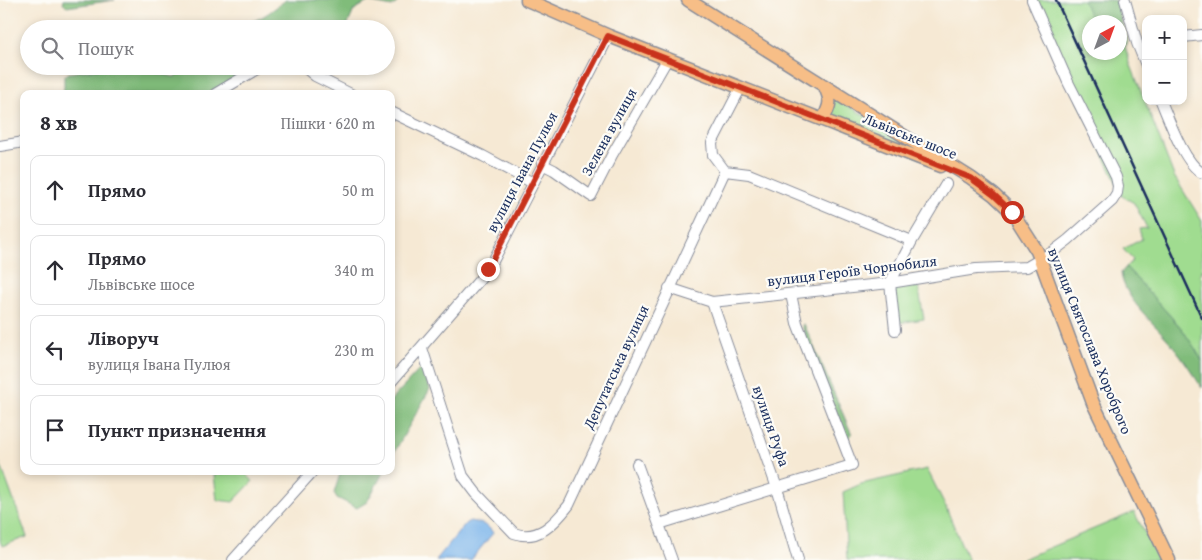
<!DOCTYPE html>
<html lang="uk">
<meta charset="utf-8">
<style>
:root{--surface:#fff;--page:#f7f7f7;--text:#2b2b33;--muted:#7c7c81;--line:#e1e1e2}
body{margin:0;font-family:"Gentium Book Plus",serif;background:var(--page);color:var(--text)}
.controls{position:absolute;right:15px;top:15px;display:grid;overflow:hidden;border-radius:10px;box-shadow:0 2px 8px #0003}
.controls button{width:45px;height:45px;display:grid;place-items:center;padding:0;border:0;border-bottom:1px solid var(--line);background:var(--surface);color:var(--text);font:25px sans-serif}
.compass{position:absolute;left:1082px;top:15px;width:45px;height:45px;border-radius:50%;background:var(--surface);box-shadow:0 2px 8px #0003;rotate:41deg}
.stop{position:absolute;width:15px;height:15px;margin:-11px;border:4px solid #c8321e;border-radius:50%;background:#fff}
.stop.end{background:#c8321e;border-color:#fff;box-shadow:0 1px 5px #0008}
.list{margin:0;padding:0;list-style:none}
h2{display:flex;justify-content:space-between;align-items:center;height:65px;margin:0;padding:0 20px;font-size:21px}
h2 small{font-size:16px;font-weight:400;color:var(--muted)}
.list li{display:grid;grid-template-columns:32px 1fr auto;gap:15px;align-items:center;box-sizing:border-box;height:70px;margin:0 10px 10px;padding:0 10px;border:1px solid var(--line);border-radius:10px}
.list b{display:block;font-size:19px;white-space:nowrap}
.list p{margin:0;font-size:16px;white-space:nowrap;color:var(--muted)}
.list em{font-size:16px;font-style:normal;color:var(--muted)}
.icon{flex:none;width:28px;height:28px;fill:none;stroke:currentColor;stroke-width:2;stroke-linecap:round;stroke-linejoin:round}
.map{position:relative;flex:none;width:1202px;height:560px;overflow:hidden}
.search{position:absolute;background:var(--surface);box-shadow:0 2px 8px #0003;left:20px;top:20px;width:375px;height:55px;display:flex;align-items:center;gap:12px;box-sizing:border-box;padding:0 18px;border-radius:28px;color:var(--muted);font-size:19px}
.panel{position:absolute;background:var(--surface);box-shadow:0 2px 8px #0003;left:20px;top:90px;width:375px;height:385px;border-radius:10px}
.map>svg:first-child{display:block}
</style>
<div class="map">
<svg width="1202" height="560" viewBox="0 0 1202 560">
<rect width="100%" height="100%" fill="#fdfcf7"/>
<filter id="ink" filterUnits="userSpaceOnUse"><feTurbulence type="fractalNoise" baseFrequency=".02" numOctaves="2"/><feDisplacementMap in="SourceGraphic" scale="10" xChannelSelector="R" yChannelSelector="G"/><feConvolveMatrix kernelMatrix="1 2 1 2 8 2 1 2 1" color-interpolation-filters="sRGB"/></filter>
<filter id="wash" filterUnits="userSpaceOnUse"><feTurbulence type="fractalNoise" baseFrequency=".0096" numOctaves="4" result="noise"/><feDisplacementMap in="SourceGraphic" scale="20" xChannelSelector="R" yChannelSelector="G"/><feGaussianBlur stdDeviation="1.12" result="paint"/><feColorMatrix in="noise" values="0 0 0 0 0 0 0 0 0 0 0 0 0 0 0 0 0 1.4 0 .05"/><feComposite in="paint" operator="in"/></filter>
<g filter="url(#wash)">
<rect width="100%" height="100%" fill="#f6e9d4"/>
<path fill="#a0dc90" stroke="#5e8677" d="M 1032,0 L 1110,0 L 1117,22 L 1090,22 L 1090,52 L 1120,52 L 1120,30 L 1130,63 L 1174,176 L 1202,221 L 1202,270 L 1200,275 L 1202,279 L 1202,361 L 1182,329 L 1126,267 L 1133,260 L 1123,249 L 1142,239 L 1139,229 L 1147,228 L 1134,203 L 1117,193 L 1118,186 Z
M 828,94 L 971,178 L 823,120 Z
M 918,285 L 924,319 L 898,323 L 893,288 Z
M 0,463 L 27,537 L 2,546 L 0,541 Z
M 927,469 L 945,505 L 968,560 L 847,560 L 843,492 L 861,484 Z
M 243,471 L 253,481 L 233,502 L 217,500 L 214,475 Z
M 1134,512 L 1159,560 L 1020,560 Z"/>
<path fill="#80bc7a" stroke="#4e766c" d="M 64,0 L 115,0 L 67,7 L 63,3 Z
M 286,0 L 400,0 L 392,7 L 368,2 L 354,10 L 346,29 L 226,29 L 236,22 C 254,27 272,10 286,0 Z
M 1083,0 L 1115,0 L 1126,37 L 1126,46 L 1120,50 L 1120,22 L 1092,22 Z
M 181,66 L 255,66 L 209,94 L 62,94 L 64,88 L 64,76 L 69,73 L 109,67 L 152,72 L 175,77 Z
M 1126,267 L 1182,329 L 1196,350 L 1202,361 L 1202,388 C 1193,374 1184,359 1173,346 C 1157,325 1124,300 1121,273 Z
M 804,324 L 850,430 L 852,434 L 848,439 L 810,353 L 802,325 Z
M 422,367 L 430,389 L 391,458 L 391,400 Z
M 341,471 L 384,471 L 367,502 L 357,508 L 337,498 L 334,493 Z"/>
<path fill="#79b3ea" stroke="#4a71a4" d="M 470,521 C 480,523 488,524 493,533 L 471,560 L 436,560 L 466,523 Z"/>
</g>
<g filter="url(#ink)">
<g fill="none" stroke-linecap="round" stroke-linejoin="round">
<defs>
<path id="minor" d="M 1125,0 L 1137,43 L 1146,65
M 1183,37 L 1202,35
M 303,66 L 315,76 L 351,94
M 215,94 L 262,66
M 1161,101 C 1169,120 1184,163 1202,173
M 391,112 L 483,156 L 533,183
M 0,146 L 24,142
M 542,164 L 554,170 L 591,196 L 612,155 L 668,58
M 725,171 L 713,155 L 712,143 L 741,87
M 669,288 L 712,302 L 890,283 L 976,269 L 1027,267 L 1051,253 L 1068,240 L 1112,201 L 1117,193 L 1118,186 L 1116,177 L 1068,82 L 1032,0
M 712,302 L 777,488 L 798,560
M 895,330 L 890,283 L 912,241 L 946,184
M 422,348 L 463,476 L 476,493 L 514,533 C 538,542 555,523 569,505 L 725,171 L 749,174 L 912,241
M 391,382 L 489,269 L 609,36
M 637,464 L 672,560
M 659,524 L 852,465 L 797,323 L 791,294
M 233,560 L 313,471"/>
<path id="major" d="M 527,0 L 609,36 L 940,166
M 688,0 L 971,178 L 994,195 L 1012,212 L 1037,251 L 1093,403 L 1169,560
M 823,120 C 830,105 832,102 825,87"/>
</defs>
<use href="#minor" stroke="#888c99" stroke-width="12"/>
<use href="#major" stroke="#888c99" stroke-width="15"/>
<use href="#minor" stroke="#fff" stroke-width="10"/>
<use href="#major" stroke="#f7be87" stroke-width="12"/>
<path stroke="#1b2f5e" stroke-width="2.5" d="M 1056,0 L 1202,318"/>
</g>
</g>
<g fill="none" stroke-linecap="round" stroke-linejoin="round" filter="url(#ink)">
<path stroke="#c8321e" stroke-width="6" d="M 488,269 L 608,36 L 971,178 L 994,195 L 1012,212"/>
</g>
<g text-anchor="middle" stroke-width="4.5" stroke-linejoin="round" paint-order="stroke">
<g font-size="15" fill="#1b2f5e" stroke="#fdfcf7">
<text transform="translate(609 132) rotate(-61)" y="5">Зелена вулиця</text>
<text transform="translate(910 136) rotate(22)" y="5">Львівське шосе</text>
<text transform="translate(522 172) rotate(-62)" y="5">вулиця Івана Пулюя</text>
<text transform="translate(852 271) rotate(-7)" y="5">вулиця Героїв Чорнобиля</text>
<text transform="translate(1090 341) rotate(68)" y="5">вулиця Святослава Хороброго</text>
<text transform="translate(616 367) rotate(-65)" y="5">Депутатська вулиця</text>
<text transform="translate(771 426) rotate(71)" y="5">вулиця Руфа</text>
</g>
</g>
</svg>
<div class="controls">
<button>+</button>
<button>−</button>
</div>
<svg class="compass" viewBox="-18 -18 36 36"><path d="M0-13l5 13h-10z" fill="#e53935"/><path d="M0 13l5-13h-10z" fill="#7c7c81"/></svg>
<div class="stop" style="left:1012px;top:212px"></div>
<div class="stop end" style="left:488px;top:269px"></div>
<div class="search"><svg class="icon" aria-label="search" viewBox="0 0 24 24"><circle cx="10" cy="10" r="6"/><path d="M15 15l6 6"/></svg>Пошук</div>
<section class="panel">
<h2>8 хв<small>Пішки · 620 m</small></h2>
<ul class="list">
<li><svg class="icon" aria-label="ahead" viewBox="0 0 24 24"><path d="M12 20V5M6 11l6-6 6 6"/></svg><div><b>Прямо</b></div><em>50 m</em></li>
<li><svg class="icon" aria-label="ahead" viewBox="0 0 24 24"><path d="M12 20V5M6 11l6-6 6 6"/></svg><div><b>Прямо</b><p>Львівське шосе</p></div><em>340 m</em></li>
<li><svg class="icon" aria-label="left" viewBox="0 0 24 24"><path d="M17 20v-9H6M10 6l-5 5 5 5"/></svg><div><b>Ліворуч</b><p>вулиця Івана Пулюя</p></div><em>230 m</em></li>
<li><svg class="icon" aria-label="arrive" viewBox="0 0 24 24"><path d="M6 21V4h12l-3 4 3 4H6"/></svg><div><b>Пункт призначення</b></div></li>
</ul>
</section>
</div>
